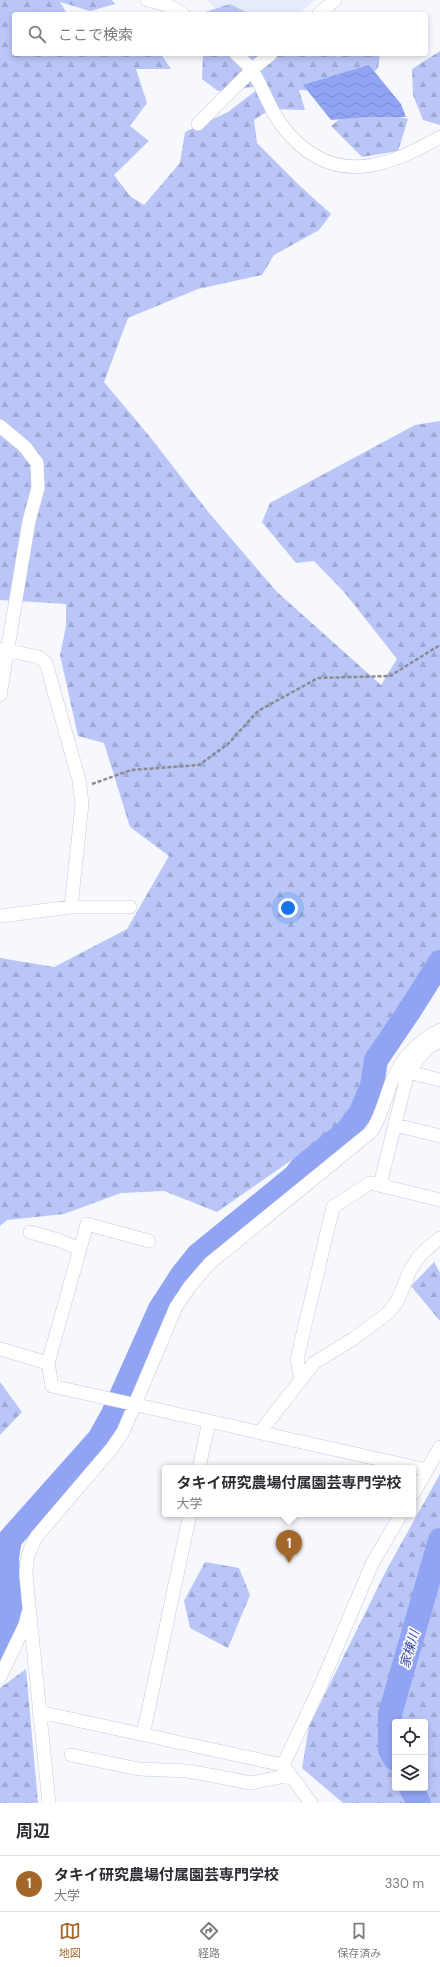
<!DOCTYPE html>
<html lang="ja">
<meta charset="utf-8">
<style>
:root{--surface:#fff;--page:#f7f7f7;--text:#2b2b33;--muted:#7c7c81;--line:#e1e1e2;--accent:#a36729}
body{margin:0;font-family:"DM Sans","Noto Sans JP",sans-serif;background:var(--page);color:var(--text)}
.controls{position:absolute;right:12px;bottom:12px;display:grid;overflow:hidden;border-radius:4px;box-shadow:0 2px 6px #0003}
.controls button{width:36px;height:36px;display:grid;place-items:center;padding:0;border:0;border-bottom:1px solid var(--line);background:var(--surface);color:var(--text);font:20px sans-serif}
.you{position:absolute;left:288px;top:908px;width:14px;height:14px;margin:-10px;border:3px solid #fff;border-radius:50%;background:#1a73e8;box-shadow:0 0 0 6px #1a73e833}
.badge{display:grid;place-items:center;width:26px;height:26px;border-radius:50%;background:var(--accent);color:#fff;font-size:13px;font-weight:700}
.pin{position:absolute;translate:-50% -33px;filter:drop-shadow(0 1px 2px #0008)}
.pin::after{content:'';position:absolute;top:21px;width:14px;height:12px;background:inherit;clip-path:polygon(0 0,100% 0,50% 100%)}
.popup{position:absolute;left:162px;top:1465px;width:254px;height:52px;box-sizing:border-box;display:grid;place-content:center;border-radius:4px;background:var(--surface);filter:drop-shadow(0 1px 3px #0005);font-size:13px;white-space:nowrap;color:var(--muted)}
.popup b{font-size:15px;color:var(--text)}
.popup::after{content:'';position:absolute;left:50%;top:100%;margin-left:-8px;border:8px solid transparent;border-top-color:var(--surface)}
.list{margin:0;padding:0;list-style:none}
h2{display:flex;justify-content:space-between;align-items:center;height:52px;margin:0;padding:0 16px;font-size:17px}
h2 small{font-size:13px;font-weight:400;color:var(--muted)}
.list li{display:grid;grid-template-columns:26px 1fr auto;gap:12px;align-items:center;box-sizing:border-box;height:56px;padding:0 16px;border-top:1px solid var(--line)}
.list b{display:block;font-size:15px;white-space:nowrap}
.list p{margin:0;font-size:13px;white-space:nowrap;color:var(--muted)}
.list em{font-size:13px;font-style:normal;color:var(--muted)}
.icon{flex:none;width:22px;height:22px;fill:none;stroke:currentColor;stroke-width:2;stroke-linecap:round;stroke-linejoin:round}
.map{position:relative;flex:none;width:440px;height:1803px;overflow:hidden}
.search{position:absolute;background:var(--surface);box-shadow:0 2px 6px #0003;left:12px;right:12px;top:12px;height:44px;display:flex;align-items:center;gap:10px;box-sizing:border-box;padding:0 14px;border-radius:4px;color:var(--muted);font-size:15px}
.sheet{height:108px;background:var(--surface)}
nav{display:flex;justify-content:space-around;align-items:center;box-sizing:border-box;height:56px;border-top:1px solid var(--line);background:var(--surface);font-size:11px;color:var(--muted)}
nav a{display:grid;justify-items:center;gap:2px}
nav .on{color:var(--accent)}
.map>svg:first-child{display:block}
</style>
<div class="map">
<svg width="440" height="1803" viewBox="0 0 440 1803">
<defs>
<pattern id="forest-firs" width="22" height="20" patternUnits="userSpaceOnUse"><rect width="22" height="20" fill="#b9c6f7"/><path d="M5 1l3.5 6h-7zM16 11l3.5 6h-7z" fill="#9ea9d3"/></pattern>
<pattern id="water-waves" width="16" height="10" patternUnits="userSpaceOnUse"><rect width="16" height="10" fill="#91a4f4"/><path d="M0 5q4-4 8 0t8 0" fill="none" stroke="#7c8cd1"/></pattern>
</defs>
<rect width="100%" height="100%" fill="#f6f8fe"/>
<path fill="#e7ecfd" d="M 207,0 L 315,0 L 299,14 L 221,14 Z"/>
<path fill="url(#forest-firs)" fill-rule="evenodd" d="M 0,0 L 112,0 L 115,4 L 90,11 L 60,2 L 67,14 L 14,14 L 14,54 L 161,54 L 171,69 L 136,69 L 147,103 L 130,126 L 149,141 L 114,175 L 130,196 L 144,205 L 180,163 L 185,132 L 228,112 L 262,86 L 218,91 L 202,79 L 203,54 L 335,54 L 338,57 L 343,54 L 380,54 L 378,68 L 357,92 L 299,90 L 305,110 L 271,109 L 254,120 L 257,143 L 300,186 L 331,214 L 319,230 L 274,255 L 262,275 L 198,289 L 128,318 L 104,382 L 150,437 L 209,513 L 277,592 L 381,685 L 397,659 L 345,593 L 314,561 L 296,563 L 262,522 L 270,503 L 415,425 L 440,421 L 440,959 L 401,1025 L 352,1118 L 217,1212 L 164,1191 L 121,1193 L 64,1214 L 7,1220 L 0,1226 L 0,958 L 54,967 L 127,929 L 169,856 L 130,827 L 104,743 L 78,736 L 60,655 L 66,626 L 66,604 L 0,600 Z
M 230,4 L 250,14 L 199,14 Z
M 440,51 L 440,125 L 423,120 L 413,95 L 412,69 Z
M 362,108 L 408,119 L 398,151 L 362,157 L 331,126 L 346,114 Z
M 434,1262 L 440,1273 L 440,1321 L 411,1286 Z
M 0,1382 L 22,1412 L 0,1435 Z
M 440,1474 L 440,1803 L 343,1803 L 302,1768 L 309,1726 L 387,1569 ZM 395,1722 L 425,1722 L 425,1788 L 395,1788 Z
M 205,1562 L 239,1568 L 250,1595 L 228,1648 L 190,1628 L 184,1601 Z
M 26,1669 L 38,1803 L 0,1803 L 0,1688 Z"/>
<path fill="url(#water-waves)" d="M 369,65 L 401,104 L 406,117 L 365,117 L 331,120 L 303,85 Z"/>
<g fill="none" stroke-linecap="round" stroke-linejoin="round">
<path stroke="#91a4f4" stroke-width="24" d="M 0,1651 L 11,1622 L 7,1558 L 10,1539 L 99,1439 L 113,1414 L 160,1309 L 182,1275 L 198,1255 L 295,1176 L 301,1168 L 347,1131 L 360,1114 L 372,1086 L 376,1060 L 410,1010 L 440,962
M 395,1759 L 390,1750 L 390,1714 L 440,1540
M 411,1788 L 419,1803"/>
<defs>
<path id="minor" d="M 147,0 L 167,5 L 183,14
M 319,14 L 335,0
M 236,54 C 242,60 249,65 253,72 C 263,88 269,107 280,123 C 326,186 381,172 440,137
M 198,124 L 256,66 L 271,54
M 0,426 L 25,447 L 37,463 L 38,488 L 29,521 L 0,695
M 0,649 L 39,657 L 46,663 L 79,780 L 82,804 L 71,907
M 0,916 L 71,907 L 130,907
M 408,1072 L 427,1048 L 440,1041
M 395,1125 L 440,1136
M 380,1185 L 408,1072 L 440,1080
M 30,1232 L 58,1240 L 80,1249
M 149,1241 L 87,1224 L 48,1363 L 52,1386 L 427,1470
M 0,1349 L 48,1363
M 301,1380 L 297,1359 L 333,1207 L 370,1183 L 440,1200
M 260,1432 L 314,1363 L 353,1339 L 388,1313 L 398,1300 L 410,1270 L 421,1254 L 440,1238
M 199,1468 L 209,1421
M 413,1494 L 440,1447
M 0,1677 L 25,1625 L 28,1613
M 39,1712 L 283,1765 L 311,1803
M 143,1735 L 190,1514
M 71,1755 L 139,1769 L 188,1771 L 251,1783 L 290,1775
M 283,1765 L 319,1689 L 372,1564 L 401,1514
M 49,1803 L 26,1576 C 26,1560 29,1549 37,1536 L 112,1448 L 123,1432 L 176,1307 L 190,1286 L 210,1263 L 371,1132 C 382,1116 385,1098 392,1081 C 401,1059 419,1040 440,1030"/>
</defs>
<use href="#minor" stroke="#c7cbd9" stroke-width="14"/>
<path stroke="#8b8c92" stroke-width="2.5" stroke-dasharray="4 2" stroke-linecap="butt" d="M 92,784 L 131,770 L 199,765 L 228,744 L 258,711 L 318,678 L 390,676 L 440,645"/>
<use href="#minor" stroke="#fff" stroke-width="13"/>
</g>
<g text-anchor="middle" stroke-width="3.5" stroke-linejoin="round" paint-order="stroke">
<g font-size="13" font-style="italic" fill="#3e4ba7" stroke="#f6f8fe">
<text transform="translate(409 1649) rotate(-74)" y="5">家棟川</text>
</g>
</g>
</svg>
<div class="controls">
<button><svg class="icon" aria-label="locate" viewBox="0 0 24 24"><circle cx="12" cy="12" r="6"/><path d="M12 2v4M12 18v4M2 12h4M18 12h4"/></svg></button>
<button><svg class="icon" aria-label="layers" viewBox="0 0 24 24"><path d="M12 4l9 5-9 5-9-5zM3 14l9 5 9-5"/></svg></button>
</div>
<div class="you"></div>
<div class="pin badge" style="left:289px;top:1563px">1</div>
<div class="popup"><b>タキイ研究農場付属園芸専門学校</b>大学</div>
<div class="search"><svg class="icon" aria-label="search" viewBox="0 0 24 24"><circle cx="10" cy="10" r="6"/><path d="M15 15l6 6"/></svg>ここで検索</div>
</div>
<section class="sheet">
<h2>周辺<small></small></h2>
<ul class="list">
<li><span class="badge">1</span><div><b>タキイ研究農場付属園芸専門学校</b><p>大学</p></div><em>330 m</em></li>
</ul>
</section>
<nav>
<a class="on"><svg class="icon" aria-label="map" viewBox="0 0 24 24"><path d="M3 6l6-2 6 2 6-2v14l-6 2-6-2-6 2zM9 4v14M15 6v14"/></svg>地図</a>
<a><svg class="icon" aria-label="directions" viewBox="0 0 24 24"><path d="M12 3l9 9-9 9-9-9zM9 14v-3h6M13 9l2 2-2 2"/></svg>経路</a>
<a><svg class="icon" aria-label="saved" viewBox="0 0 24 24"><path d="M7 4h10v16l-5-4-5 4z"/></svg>保存済み</a>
</nav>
